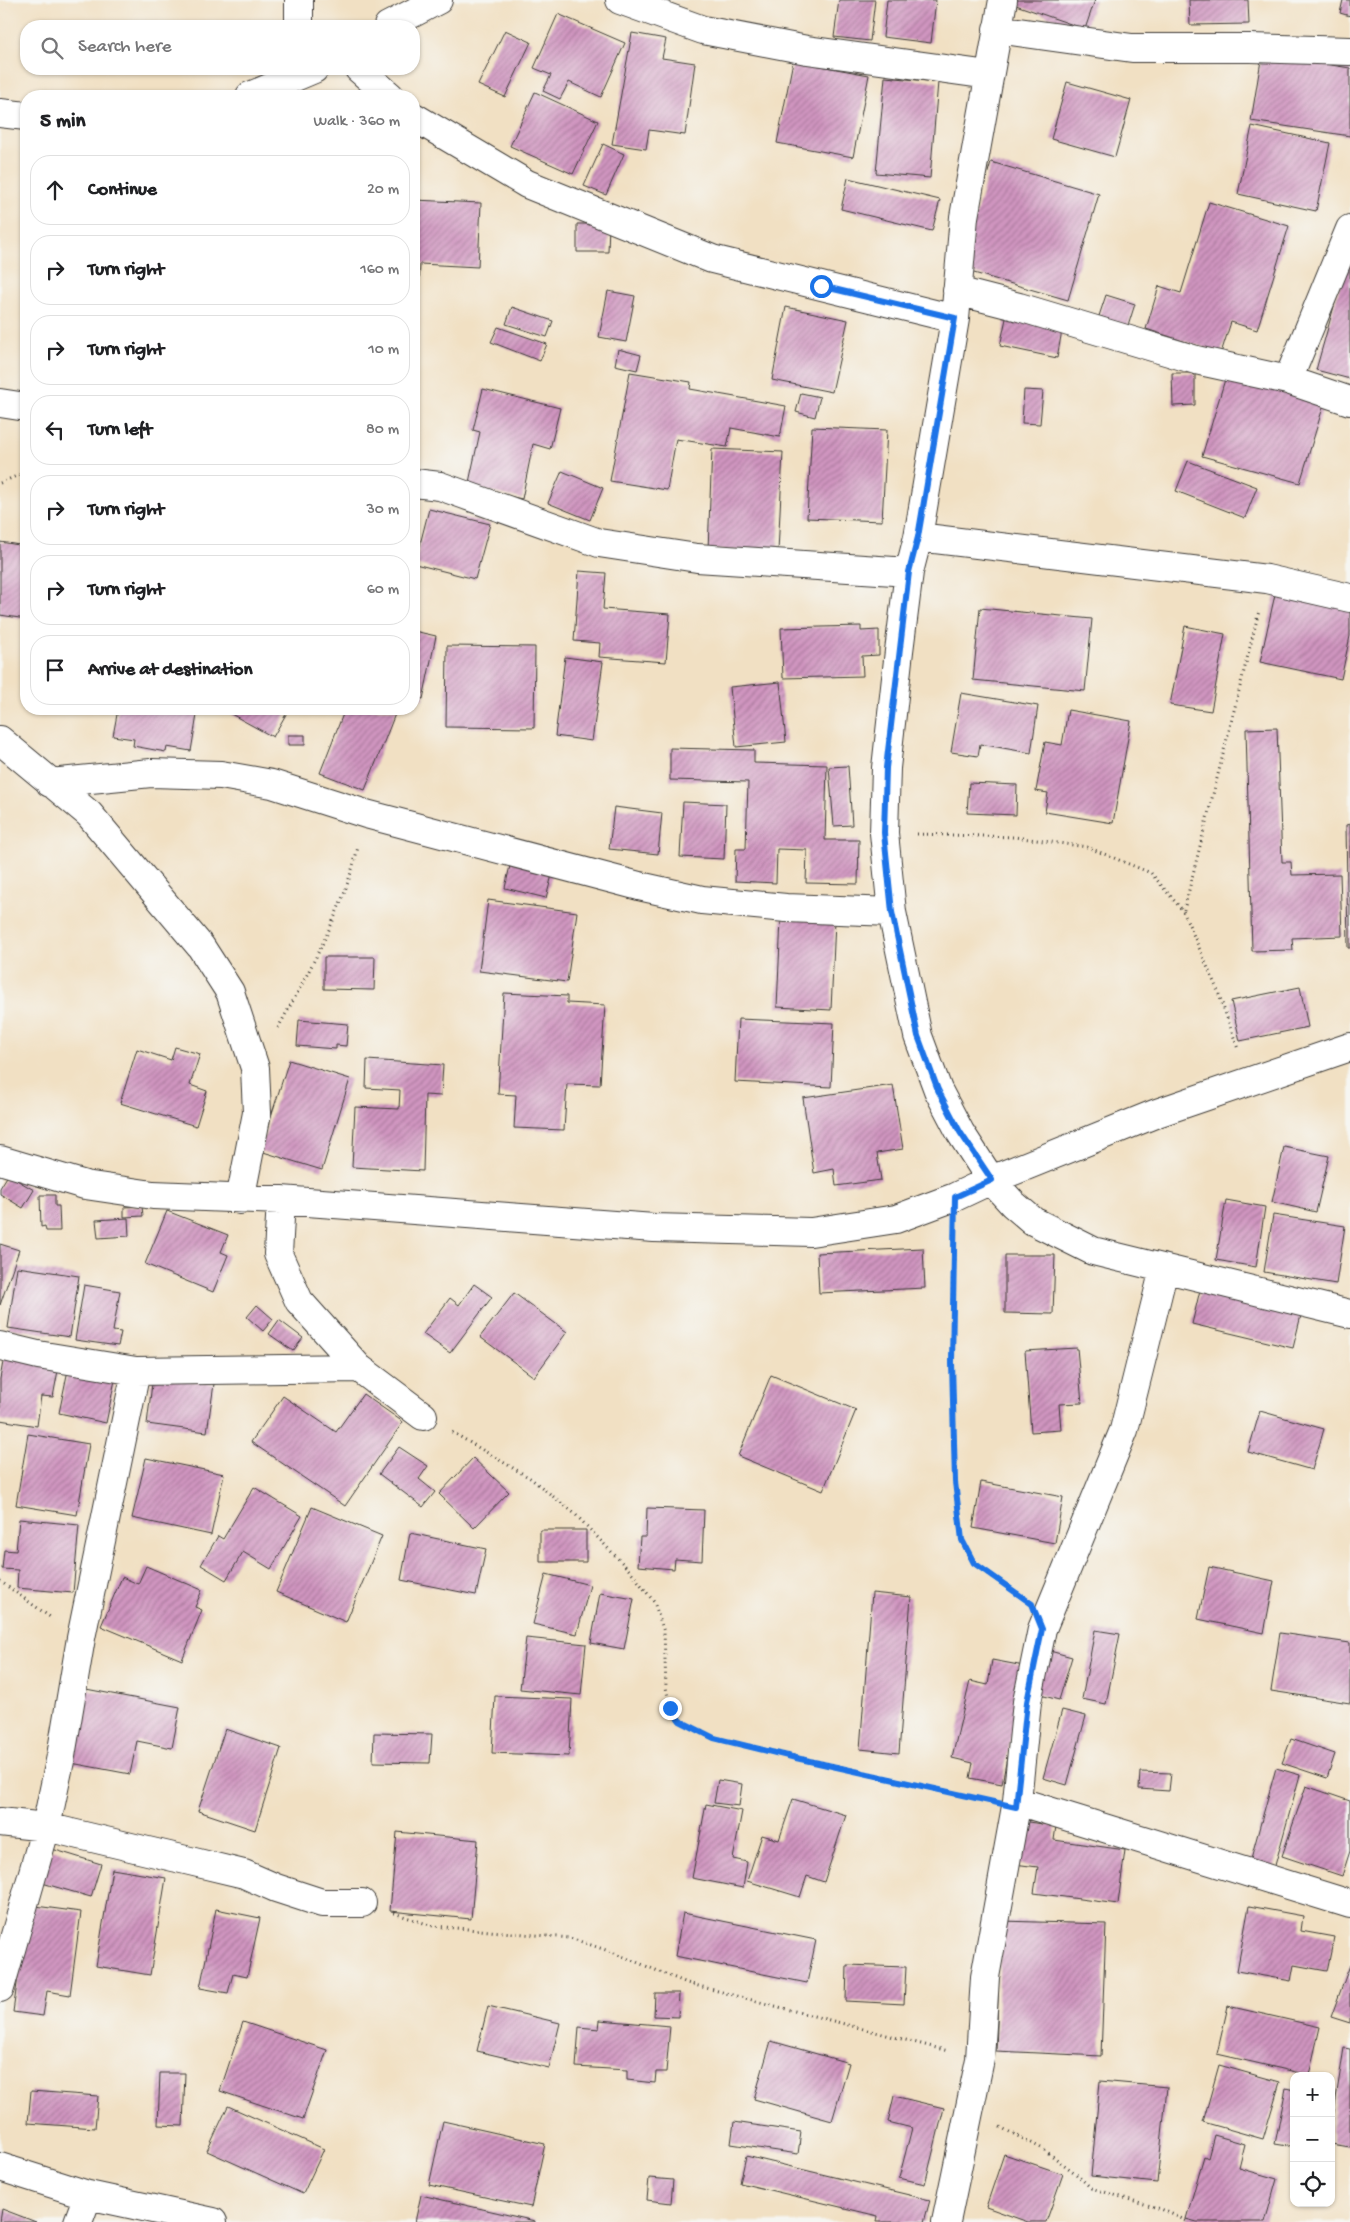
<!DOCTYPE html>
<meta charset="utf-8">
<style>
:root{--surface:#fff;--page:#f6f6f6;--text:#202124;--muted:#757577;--line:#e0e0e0}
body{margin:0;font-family:"Gochi Hand",sans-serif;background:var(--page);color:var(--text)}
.controls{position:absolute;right:15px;bottom:15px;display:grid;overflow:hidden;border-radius:10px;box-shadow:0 1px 4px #0004}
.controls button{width:45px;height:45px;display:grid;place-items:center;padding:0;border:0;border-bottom:1px solid var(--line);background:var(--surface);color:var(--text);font:25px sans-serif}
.stop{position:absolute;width:15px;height:15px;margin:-11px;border:4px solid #1a73e8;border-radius:50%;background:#fff}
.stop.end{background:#1a73e8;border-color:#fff;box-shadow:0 1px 5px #0008}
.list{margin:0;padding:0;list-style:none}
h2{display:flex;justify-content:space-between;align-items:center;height:65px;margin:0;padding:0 20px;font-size:21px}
h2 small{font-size:16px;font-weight:400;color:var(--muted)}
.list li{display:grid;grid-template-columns:32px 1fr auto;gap:15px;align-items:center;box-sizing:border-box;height:70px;margin:0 10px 10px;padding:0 10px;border:1px solid var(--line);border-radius:20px}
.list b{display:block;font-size:19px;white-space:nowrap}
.list em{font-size:16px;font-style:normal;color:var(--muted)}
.icon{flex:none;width:28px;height:28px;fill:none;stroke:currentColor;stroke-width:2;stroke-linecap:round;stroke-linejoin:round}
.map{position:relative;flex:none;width:1350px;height:2222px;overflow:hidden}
.search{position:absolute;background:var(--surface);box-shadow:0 1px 4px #0004;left:20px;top:20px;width:400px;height:55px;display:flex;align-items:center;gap:12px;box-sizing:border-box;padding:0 18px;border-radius:20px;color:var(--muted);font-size:19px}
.panel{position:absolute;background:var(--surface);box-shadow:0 1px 4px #0004;left:20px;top:90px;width:400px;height:625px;border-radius:20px}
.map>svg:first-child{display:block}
</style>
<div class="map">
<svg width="1350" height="2222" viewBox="0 0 1350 2222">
<defs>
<pattern id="building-hatch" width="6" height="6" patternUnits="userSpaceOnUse" patternTransform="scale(1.25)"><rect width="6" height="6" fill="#d095c0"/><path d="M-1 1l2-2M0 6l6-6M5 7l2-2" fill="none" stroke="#a8799b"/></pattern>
</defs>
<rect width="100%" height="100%" fill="#f6f6f2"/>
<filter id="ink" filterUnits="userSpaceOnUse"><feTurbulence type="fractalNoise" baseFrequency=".02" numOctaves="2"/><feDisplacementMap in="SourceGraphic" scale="10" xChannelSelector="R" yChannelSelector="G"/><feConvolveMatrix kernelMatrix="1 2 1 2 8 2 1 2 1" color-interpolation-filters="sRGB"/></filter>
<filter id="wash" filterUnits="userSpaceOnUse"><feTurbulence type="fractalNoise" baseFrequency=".0096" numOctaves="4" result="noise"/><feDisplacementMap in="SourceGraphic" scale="20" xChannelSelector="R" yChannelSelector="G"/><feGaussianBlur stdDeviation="1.12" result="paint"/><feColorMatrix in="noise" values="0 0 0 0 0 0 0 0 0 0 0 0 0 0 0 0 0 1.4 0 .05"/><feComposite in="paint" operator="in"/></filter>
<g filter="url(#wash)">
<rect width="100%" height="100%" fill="#f1e0c3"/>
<g id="blocks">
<path fill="url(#building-hatch)" d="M 839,0 L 875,0 L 870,41 L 834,37 Z
M 887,0 L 936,0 L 931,43 L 883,37 Z
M 1012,0 L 1095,0 L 1085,29 L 1010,3 Z
M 1189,0 L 1248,0 L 1249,24 L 1190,25 Z
M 1343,0 L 1350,0 L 1350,16 L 1340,13 Z
M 558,14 L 625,43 L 601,97 L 569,82 L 560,99 L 543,91 L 551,75 L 534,68 Z
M 505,30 L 531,42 L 505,97 L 478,85 Z
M 632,33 L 666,39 L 662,58 L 695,63 L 685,135 L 649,130 L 646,149 L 612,144 Z
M 1262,54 L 1350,68 L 1350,136 L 1251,121 Z
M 793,61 L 869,75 L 853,157 L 777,143 Z
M 885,77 L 938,82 L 930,178 L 876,173 Z
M 1067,82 L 1131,100 L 1115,157 L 1051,139 Z
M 535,92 L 598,121 L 573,174 L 510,146 Z
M 1252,126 L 1330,143 L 1316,211 L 1238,194 Z
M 603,144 L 624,154 L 606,195 L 584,186 Z
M 991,162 L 1099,194 L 1068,300 L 960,269 Z
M 848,178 L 940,200 L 932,231 L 841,209 Z
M 414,200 L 481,203 L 478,267 L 420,264 L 418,310 L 414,309 Z
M 1209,202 L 1289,226 L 1257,330 L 1231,322 L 1221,353 L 1146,329 L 1159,286 L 1181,293 Z
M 577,224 L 609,224 L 608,252 L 577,252 Z
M 1346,264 L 1350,265 L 1350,379 L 1316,370 Z
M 608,291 L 635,296 L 626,342 L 599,337 Z
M 1106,295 L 1135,304 L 1128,326 L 1099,316 Z
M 512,307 L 553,321 L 547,337 L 506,324 Z
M 786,307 L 848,320 L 832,392 L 772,380 Z
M 1007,314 L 1063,325 L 1057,358 L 1000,346 Z
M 498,327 L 547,344 L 540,361 L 491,342 Z
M 618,349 L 641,355 L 637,370 L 615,365 Z
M 630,372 L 691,382 L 690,389 L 786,406 L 780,437 L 731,428 L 727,447 L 676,439 L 667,490 L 610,481 Z
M 1172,373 L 1195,373 L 1195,405 L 1173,406 Z
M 1226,376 L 1324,404 L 1300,483 L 1202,456 Z
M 483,389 L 560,408 L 550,449 L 533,444 L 522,499 L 468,487 L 480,432 L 473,430 Z
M 1024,390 L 1043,391 L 1040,424 L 1022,423 Z
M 801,393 L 820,397 L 815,417 L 796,412 Z
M 812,427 L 887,430 L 882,521 L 807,518 Z
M 712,449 L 783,452 L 778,552 L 708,550 Z
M 1188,461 L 1257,487 L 1245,518 L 1176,491 Z
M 562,471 L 603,488 L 590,520 L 548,503 Z
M 429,509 L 490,524 L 475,579 L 415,564 Z
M 0,542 L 26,546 L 26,619 L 0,615 Z
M 579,571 L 606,573 L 603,609 L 670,614 L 666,662 L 599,657 L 600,643 L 574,641 Z
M 1276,590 L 1350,606 L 1350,636 L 1341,679 L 1260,662 Z
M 980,608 L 1092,619 L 1085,691 L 973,680 Z
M 861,626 L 861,631 L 879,630 L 879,655 L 862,656 L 863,676 L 783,678 L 781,628 Z
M 1185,626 L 1225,634 L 1211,711 L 1170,705 Z
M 414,631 L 436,636 L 423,699 L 414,697 Z
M 447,646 L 535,647 L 534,728 L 446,727 Z
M 565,657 L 603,662 L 592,741 L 555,736 Z
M 780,682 L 786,742 L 736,747 L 730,687 Z
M 961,693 L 1038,706 L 1031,753 L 980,744 L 978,756 L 951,752 Z
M 118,709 L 198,709 L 191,751 L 167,747 L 166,752 L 133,746 L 134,739 L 113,736 Z
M 222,709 L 289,709 L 273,737 Z
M 345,709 L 397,709 L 365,790 L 320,773 Z
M 1068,710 L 1131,721 L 1113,823 L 1045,812 L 1048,793 L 1036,791 L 1045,742 L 1062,745 Z
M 1277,728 L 1282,862 L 1291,862 L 1292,875 L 1340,874 L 1342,936 L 1292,938 L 1293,950 L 1252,951 L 1246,729 Z
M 288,735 L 305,735 L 305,745 L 288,745 Z
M 670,748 L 754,750 L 754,763 L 827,765 L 825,840 L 859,840 L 858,884 L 806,883 L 807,850 L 777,849 L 776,883 L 735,881 L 736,849 L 746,849 L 748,782 L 670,780 Z
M 848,766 L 852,825 L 834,826 L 829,767 Z
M 969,783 L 1017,785 L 1016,815 L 967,813 Z
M 683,802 L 726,804 L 724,859 L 680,857 Z
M 614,807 L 662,813 L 658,854 L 609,849 Z
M 1350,824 L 1350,948 L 1348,948 L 1346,825 Z
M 511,861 L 553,871 L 546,898 L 505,888 Z
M 488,900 L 577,912 L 567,982 L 479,971 Z
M 781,919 L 835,921 L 831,1010 L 777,1007 Z
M 324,957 L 375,957 L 374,990 L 324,989 Z
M 1300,987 L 1308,1027 L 1240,1041 L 1231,1001 Z
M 504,993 L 567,996 L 567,1003 L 605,1005 L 600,1085 L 567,1084 L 564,1130 L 514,1128 L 516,1095 L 498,1094 Z
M 738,1019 L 834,1023 L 831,1087 L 735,1082 Z
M 299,1020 L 348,1024 L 346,1046 L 336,1045 L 336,1049 L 297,1046 Z
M 175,1047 L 200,1054 L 190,1085 L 207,1091 L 196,1126 L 120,1103 L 137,1049 L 171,1060 Z
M 289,1060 L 350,1079 L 322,1170 L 260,1151 Z
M 367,1060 L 443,1065 L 441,1096 L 425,1095 L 423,1171 L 352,1167 L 355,1107 L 399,1109 L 400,1090 L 366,1088 Z
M 893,1085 L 903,1149 L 877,1153 L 881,1180 L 836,1186 L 834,1169 L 814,1173 L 803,1098 Z
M 1284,1147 L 1329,1156 L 1316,1212 L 1272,1202 Z
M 8,1175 L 34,1190 L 23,1208 L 0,1194 L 0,1188 Z
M 40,1195 L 55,1195 L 55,1206 L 59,1206 L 60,1231 L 46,1231 L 45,1226 L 41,1227 Z
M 1226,1200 L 1265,1207 L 1256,1267 L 1216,1260 Z
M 142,1206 L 143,1216 L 124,1217 L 124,1207 Z
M 167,1211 L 228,1235 L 221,1252 L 228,1255 L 213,1292 L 145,1264 Z
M 1273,1215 L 1345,1226 L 1336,1284 L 1264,1272 Z
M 128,1218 L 129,1236 L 98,1238 L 96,1220 Z
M 0,1244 L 19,1250 L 0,1305 Z
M 923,1248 L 925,1288 L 819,1293 L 817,1253 Z
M 1005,1255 L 1055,1255 L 1053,1314 L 1005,1313 Z
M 17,1267 L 79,1276 L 70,1337 L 8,1328 Z
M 474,1284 L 492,1297 L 450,1353 L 423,1334 L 450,1298 L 459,1305 Z
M 84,1285 L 120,1291 L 113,1331 L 121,1332 L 118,1346 L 75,1340 Z
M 1200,1290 L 1301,1315 L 1293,1348 L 1192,1324 Z
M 514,1293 L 567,1332 L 534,1377 L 480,1337 Z
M 257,1305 L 273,1319 L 263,1331 L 247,1317 Z
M 279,1320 L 303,1338 L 293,1351 L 269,1334 Z
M 1077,1348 L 1082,1403 L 1059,1404 L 1061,1430 L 1031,1432 L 1025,1351 Z
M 4,1356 L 59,1365 L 53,1397 L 41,1396 L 37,1426 L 0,1420 L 0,1379 Z
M 68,1370 L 115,1380 L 106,1423 L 59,1413 Z
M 771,1375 L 856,1410 L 823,1491 L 738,1456 Z
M 153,1376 L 214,1384 L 207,1432 L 147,1424 Z
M 363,1394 L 403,1422 L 345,1506 L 251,1442 L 283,1396 L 336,1432 Z
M 1260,1411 L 1324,1429 L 1312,1470 L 1248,1452 Z
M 28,1434 L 89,1444 L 77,1515 L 16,1505 Z
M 399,1447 L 428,1466 L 419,1479 L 435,1492 L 423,1507 L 379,1474 Z
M 146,1458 L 224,1474 L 211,1535 L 132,1518 Z
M 473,1458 L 509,1492 L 474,1528 L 439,1494 Z
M 981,1482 L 1063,1497 L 1055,1543 L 973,1528 Z
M 254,1487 L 302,1516 L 271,1569 L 243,1552 L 226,1580 L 201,1565 L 218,1536 L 223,1539 Z
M 312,1507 L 382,1536 L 346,1622 L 276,1592 Z
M 647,1508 L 704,1510 L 702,1561 L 675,1559 L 674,1569 L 638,1566 L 640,1537 L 646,1537 Z
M 19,1519 L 79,1525 L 73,1593 L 17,1588 L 18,1570 L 2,1569 L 4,1550 L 16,1551 Z
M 540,1530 L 586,1530 L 586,1562 L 540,1562 Z
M 410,1533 L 486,1549 L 476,1595 L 401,1580 Z
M 146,1566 L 202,1590 L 195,1607 L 202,1610 L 182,1660 L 101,1626 L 122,1577 L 138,1584 Z
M 1209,1567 L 1274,1581 L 1264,1633 L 1198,1619 Z
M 546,1574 L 590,1585 L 577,1634 L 533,1624 Z
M 600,1593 L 634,1599 L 624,1649 L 591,1643 Z
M 872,1593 L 911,1597 L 899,1753 L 860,1749 Z
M 1095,1630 L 1120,1634 L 1106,1704 L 1082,1699 Z
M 1280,1633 L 1350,1643 L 1350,1703 L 1271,1691 Z
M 526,1638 L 586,1644 L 581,1695 L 520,1689 Z
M 1046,1650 L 1072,1657 L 1059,1700 L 1033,1693 Z
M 992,1660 L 1024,1666 L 1002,1784 L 970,1778 L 973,1763 L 952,1758 L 970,1681 L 988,1685 Z
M 86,1689 L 180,1707 L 172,1748 L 137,1741 L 130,1774 L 71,1763 Z
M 495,1696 L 572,1699 L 569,1756 L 492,1753 Z
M 1062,1710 L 1086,1716 L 1067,1785 L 1043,1778 Z
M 225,1729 L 281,1748 L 255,1830 L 198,1811 Z
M 374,1733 L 432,1734 L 430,1763 L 373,1762 Z
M 1291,1739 L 1335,1754 L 1327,1778 L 1282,1763 Z
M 1276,1768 L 1300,1775 L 1274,1869 L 1250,1862 Z
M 1140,1772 L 1171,1773 L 1169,1791 L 1139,1789 Z
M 718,1780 L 742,1784 L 739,1806 L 714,1803 Z
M 1306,1786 L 1350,1801 L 1350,1851 L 1342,1876 L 1282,1856 Z
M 793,1799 L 846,1815 L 824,1882 L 807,1876 L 800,1897 L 747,1881 L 762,1835 L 779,1840 Z
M 706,1804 L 742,1811 L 733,1859 L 747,1862 L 743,1888 L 692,1878 Z
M 1021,1821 L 1056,1826 L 1054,1840 L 1125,1850 L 1118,1904 L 1034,1893 L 1038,1867 L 1014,1864 Z
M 397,1832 L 478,1840 L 471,1919 L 390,1911 Z
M 52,1849 L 101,1864 L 91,1897 L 42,1883 Z
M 112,1869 L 166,1878 L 150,1975 L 96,1966 Z
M 28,1905 L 81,1912 L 70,1995 L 47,1991 L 43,2016 L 13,2012 Z
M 1249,1906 L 1303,1916 L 1301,1931 L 1334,1937 L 1327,1971 L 1294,1965 L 1291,1981 L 1237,1971 Z
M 216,1909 L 260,1918 L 247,1977 L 233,1974 L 228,1993 L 200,1988 Z
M 683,1913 L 816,1940 L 807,1983 L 675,1956 Z
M 1001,1921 L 1106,1924 L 1101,2056 L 996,2051 Z
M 847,1965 L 906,1967 L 904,2004 L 846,2001 Z
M 1350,1965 L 1350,2023 L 1331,2017 Z
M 655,1993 L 679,1993 L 678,2017 L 654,2016 Z
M 488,2006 L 560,2023 L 549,2068 L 477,2051 Z
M 1228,2006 L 1320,2027 L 1309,2075 L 1217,2054 Z
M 600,2020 L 670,2026 L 666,2072 L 656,2072 L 655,2083 L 627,2080 L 627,2070 L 576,2067 L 579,2027 L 599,2029 Z
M 243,2022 L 327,2050 L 303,2119 L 220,2091 Z
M 771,2041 L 849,2063 L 832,2121 L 754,2099 Z
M 1344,2048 L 1350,2049 L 1350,2147 L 1331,2144 L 1331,2130 Z
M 1219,2065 L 1280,2082 L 1263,2139 L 1203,2122 Z
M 160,2073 L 185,2073 L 183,2126 L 158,2125 Z
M 1100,2081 L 1167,2087 L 1157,2183 L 1091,2176 Z
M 1286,2088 L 1294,2090 L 1294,2147 L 1275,2144 Z
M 31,2091 L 98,2096 L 95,2128 L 28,2123 Z
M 894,2096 L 944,2108 L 925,2184 L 899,2178 L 912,2128 L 888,2122 Z
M 228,2106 L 324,2149 L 303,2194 L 207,2151 Z
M 443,2121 L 545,2144 L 531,2207 L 429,2185 Z
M 734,2122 L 801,2132 L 798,2154 L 731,2144 Z
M 1214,2135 L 1245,2144 L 1239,2168 L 1277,2179 L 1265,2222 L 1197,2222 L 1186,2219 L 1204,2156 L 1208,2158 Z
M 1004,2154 L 1063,2174 L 1046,2222 L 1028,2222 L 986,2207 Z
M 746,2156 L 930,2200 L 924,2222 L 877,2222 L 878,2216 L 740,2183 Z
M 649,2178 L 673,2180 L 671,2203 L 647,2200 Z
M 421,2195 L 535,2221 L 535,2222 L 415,2222 Z
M 2,2209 L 36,2222 L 0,2222 Z"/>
</g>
</g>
<g filter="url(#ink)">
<use href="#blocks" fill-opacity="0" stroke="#3c3935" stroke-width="1"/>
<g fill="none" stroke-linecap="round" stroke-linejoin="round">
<defs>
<path id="street" d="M 299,0 L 299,26
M 620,0 L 703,30 L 807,50 L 989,75
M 1003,0 L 964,217 L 955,319 L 918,537 L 909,572 L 899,651 L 886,768 L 884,833 L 892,912 L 918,1036 L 938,1090 L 960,1132 L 991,1180 L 1013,1204 L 1033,1221 L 1093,1251 L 1350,1314
M 388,26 L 438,0
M 997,29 L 1132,48 L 1250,48 L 1350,51
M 359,69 L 390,96
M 250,96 L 314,69
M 0,113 L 26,116
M 414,117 L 527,184 L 712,259 L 955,319
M 957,291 L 1019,307 L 1196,360 L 1288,380 L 1350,401
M 1288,380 L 1350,229
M 0,403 L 26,407
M 414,483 L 440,486 L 599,543 L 697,558 L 909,572
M 918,537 L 1267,579 L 1350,598
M 0,740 L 89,814 L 201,947 L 230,992 L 255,1068 L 257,1113 L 240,1200
M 50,783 L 151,773 L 221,775 L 272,784 L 366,814 L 639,886 L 702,900 L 786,908 L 892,912
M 0,1160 L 85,1185 L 153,1195 L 281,1200 L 654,1228 L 811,1232 L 896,1219 L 955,1197 L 991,1180 L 1157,1113 L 1350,1047
M 281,1200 L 278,1254 L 299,1301 L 359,1368 L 423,1416
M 0,1346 L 38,1355 L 136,1371 L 359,1368
M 1017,1801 L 1350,1904
M 0,1822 L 46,1827 L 190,1861 L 244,1874 L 276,1888 L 322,1903 L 362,1903
M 0,1988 L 46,1827 L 61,1756 L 81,1638 L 136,1371
M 0,2167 L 88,2195 L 213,2222
M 78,2222 L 88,2195
M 946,2222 L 980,2059 L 985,1977 L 1017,1801 L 1027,1702 L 1042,1629 L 1124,1430 L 1164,1269"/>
</defs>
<use href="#street" stroke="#3c3935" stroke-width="30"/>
<path stroke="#3c3935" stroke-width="3" stroke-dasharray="1 4" stroke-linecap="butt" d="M 0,483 L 26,472
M 917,834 L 1015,837 L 1087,847 L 1151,873 L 1183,911 L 1217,989 L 1238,1049
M 1184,910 L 1259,611
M 278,1028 C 310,970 343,911 358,847
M 954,1234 L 952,1362 L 955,1482 L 962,1540 L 974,1563 L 1021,1596
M 452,1432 L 530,1478 L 574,1513 L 632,1573 L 654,1602 L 664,1632 L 666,1687 L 670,1708 L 680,1721 L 714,1738 L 984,1800
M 0,1581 L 50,1617
M 394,1913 L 433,1926 L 570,1938 L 612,1952 L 687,1983 L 948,2051
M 1000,2127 L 1043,2149 L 1075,2173 L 1091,2188 L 1161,2209 L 1189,2222"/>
<use href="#street" stroke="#fff" stroke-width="28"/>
</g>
</g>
<g fill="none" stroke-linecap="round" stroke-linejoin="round" filter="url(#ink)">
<path stroke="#1a73e8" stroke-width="6" d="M 670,1708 L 680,1721 L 714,1738 L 796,1758 L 1016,1807 L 1027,1702 L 1042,1629 L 1032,1604 L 974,1563 L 962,1540 L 955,1482 L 952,1362 L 955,1197 L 992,1180 L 960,1132 L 938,1090 L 918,1036 L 892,912 L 884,833 L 886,768 L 909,572 L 918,537 L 955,318 L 821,286"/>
</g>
</svg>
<div class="controls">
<button>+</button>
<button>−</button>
<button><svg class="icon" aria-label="locate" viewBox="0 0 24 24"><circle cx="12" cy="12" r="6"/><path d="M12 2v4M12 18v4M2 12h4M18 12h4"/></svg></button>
</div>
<div class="stop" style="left:821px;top:286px"></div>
<div class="stop end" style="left:670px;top:1708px"></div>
<div class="search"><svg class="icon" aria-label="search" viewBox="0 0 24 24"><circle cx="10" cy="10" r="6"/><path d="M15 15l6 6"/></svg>Search here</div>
<section class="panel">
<h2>5 min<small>Walk · 360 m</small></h2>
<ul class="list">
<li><svg class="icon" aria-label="ahead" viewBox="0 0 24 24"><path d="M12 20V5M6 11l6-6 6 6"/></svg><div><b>Continue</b></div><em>20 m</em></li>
<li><svg class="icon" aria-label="right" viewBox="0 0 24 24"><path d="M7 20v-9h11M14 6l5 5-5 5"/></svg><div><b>Turn right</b></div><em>160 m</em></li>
<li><svg class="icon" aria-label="right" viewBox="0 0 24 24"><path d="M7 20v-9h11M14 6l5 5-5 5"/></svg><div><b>Turn right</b></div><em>10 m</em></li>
<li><svg class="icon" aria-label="left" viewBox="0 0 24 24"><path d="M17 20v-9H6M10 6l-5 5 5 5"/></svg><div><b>Turn left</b></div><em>80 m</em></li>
<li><svg class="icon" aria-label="right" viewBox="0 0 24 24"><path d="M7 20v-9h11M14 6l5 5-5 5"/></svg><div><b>Turn right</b></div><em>30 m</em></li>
<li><svg class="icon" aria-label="right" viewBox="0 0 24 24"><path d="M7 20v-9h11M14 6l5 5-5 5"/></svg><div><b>Turn right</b></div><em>60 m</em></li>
<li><svg class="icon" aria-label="arrive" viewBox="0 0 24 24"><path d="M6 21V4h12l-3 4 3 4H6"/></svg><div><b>Arrive at destination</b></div></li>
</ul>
</section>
</div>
